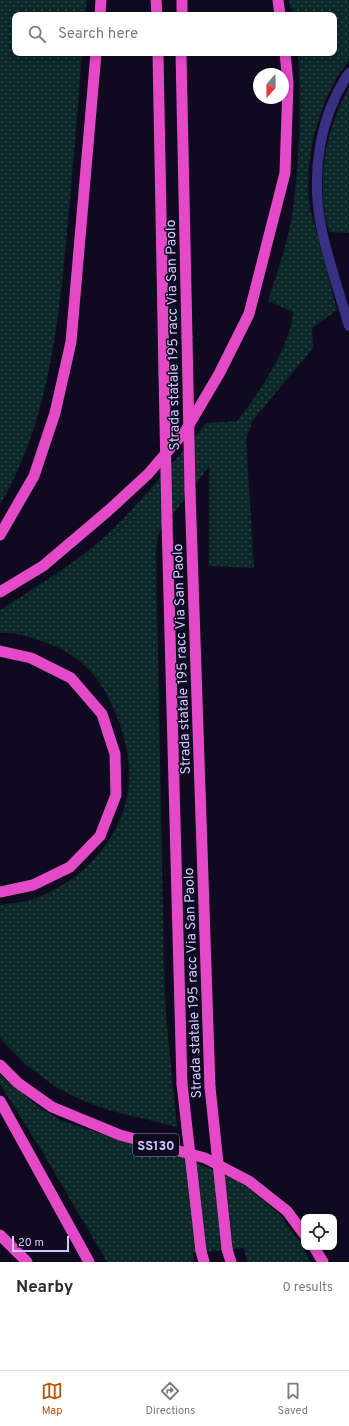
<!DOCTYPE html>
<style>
:root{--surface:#fff;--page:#f7f7f7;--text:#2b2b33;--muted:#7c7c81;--line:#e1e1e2;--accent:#b45309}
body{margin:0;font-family:Overpass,sans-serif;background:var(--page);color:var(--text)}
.controls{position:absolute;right:12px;bottom:12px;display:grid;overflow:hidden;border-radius:8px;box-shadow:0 2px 6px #0003}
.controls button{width:36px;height:36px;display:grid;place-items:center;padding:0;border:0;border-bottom:1px solid var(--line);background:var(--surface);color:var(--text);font:20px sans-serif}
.compass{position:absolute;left:253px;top:68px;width:36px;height:36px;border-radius:50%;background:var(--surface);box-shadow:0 2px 6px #0003;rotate:200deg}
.scale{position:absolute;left:12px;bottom:10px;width:57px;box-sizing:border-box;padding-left:4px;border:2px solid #d1c8ff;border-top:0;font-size:11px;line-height:14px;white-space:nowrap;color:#d1c8ff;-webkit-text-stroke:3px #0f0a1f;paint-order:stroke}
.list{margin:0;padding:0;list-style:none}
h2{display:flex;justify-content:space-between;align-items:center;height:52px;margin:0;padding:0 16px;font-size:17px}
h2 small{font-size:13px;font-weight:400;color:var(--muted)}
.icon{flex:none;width:22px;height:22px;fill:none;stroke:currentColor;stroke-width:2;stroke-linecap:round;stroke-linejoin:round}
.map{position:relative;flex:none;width:349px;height:1262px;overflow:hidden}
.search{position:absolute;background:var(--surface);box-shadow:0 2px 6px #0003;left:12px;right:12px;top:12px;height:44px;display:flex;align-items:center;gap:10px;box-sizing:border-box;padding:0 14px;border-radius:8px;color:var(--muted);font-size:15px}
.sheet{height:108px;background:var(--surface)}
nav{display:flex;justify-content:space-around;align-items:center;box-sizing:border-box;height:56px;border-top:1px solid var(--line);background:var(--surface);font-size:11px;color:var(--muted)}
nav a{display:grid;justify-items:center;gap:2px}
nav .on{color:var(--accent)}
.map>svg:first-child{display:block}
</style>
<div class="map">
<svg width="349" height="1262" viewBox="0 0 349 1262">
<defs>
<pattern id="grass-dots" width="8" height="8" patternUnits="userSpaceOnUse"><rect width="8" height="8" fill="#0c2829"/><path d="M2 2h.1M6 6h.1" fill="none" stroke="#2e4649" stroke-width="1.8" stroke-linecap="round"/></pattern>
</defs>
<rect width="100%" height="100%" fill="#0f0a1f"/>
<path fill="url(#grass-dots)" d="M 0,0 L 87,0 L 85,15 L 15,15 L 15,53 L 82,53 C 78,109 73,166 68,222 C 59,319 50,419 0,505 Z
M 289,0 L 349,0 L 349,61 L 338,75 L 324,103 L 313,138 L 309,167 L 308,187 L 310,208 L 337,310 L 312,328 L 313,348 L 253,420 L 246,439 L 254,568 L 209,566 L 209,466 L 158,534 L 156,555 L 164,965 L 166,1016 L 177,1127 L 108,1110 L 79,1099 L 54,1086 L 24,1063 L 0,1038 L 0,905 C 10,903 21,903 30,900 C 82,884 127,835 129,779 C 130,757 124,734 116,714 C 101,677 80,653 41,641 C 28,637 14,632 0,633 L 0,610 C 38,586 82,559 114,528 C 147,495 176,459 206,423 L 237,421 C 259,392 290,349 293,312 L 268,301 C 276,275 286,248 291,221 C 300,166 301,109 298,53 L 334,53 L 334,15 L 293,15 Z
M 349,87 L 349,233 L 329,232 C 315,183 325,131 349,87 Z
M 0,1075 L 40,1108 L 60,1120 L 135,1145 L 173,1154 L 241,1181 L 279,1214 L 304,1248 L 310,1262 L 247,1262 L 244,1248 L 193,1253 L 194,1262 L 107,1262 L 43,1153 L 0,1084 Z"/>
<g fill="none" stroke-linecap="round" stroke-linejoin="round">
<path stroke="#383083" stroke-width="10" d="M 349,73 C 319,117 311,174 321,226 C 327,258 340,294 349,326"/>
<path stroke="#e449c8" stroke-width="11" d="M 156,0 L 157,15
M 278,0 L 280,15
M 100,15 L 101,0
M 182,15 L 182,0
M 158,53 L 164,374
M 181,53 L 187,337
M 190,490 L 210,1087
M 167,521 L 182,1084
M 0,535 L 34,476 L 55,413 L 71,342 L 96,53
M 0,592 L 43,566 L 109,510 L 148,474 L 186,430 L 219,374 L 249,314 L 285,173 L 288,83 L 285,53
M 0,651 L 31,658 L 71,678 L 102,714 L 115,754 L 116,795 L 100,836 L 70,867 L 33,885 L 0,892
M 0,1065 L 18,1083 L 52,1107 L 120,1135 L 205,1158 L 249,1181 L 287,1211 L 304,1234
M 0,1101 L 89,1262
M 0,1235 L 27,1262
M 314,1247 L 323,1262
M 227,1249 L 231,1262
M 201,1251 L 204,1262"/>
<path stroke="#e449c8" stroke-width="11" d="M 187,337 L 190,490
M 164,374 L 167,521
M 182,1084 L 201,1251
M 210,1087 L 227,1249"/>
</g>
<g text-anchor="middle" stroke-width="3" stroke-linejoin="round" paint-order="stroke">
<rect fill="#0f0a1f" stroke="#978fbc" stroke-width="1" x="133" y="1134" width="46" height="22" rx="3"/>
<g font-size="13" font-weight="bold" fill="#d1c8ff">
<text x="156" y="1150">SS130</text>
</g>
<g font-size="14" fill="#d1c8ff" stroke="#0f0a1f">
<text transform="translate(172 335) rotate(-91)" y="5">Strada statale 195 racc Via San Paolo</text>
<text transform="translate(181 659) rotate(-92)" y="5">Strada statale 195 racc Via San Paolo</text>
<text transform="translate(192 983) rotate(-92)" y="5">Strada statale 195 racc Via San Paolo</text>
</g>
</g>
</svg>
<div class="controls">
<button><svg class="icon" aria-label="locate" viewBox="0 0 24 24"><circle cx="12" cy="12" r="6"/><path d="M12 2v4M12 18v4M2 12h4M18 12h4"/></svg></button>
</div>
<svg class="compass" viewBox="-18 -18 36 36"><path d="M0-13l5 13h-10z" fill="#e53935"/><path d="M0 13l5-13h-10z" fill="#7c7c81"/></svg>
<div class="scale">20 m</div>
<div class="search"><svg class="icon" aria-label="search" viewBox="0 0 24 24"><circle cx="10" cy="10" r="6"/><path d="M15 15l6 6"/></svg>Search here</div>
</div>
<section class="sheet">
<h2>Nearby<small>0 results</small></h2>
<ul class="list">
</ul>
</section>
<nav>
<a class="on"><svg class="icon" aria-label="map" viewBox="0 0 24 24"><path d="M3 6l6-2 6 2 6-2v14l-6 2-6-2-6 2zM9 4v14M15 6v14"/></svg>Map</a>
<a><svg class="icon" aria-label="directions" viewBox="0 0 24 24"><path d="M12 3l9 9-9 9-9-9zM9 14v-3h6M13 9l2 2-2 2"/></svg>Directions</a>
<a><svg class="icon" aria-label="saved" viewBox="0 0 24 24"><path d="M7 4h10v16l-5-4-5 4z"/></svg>Saved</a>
</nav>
